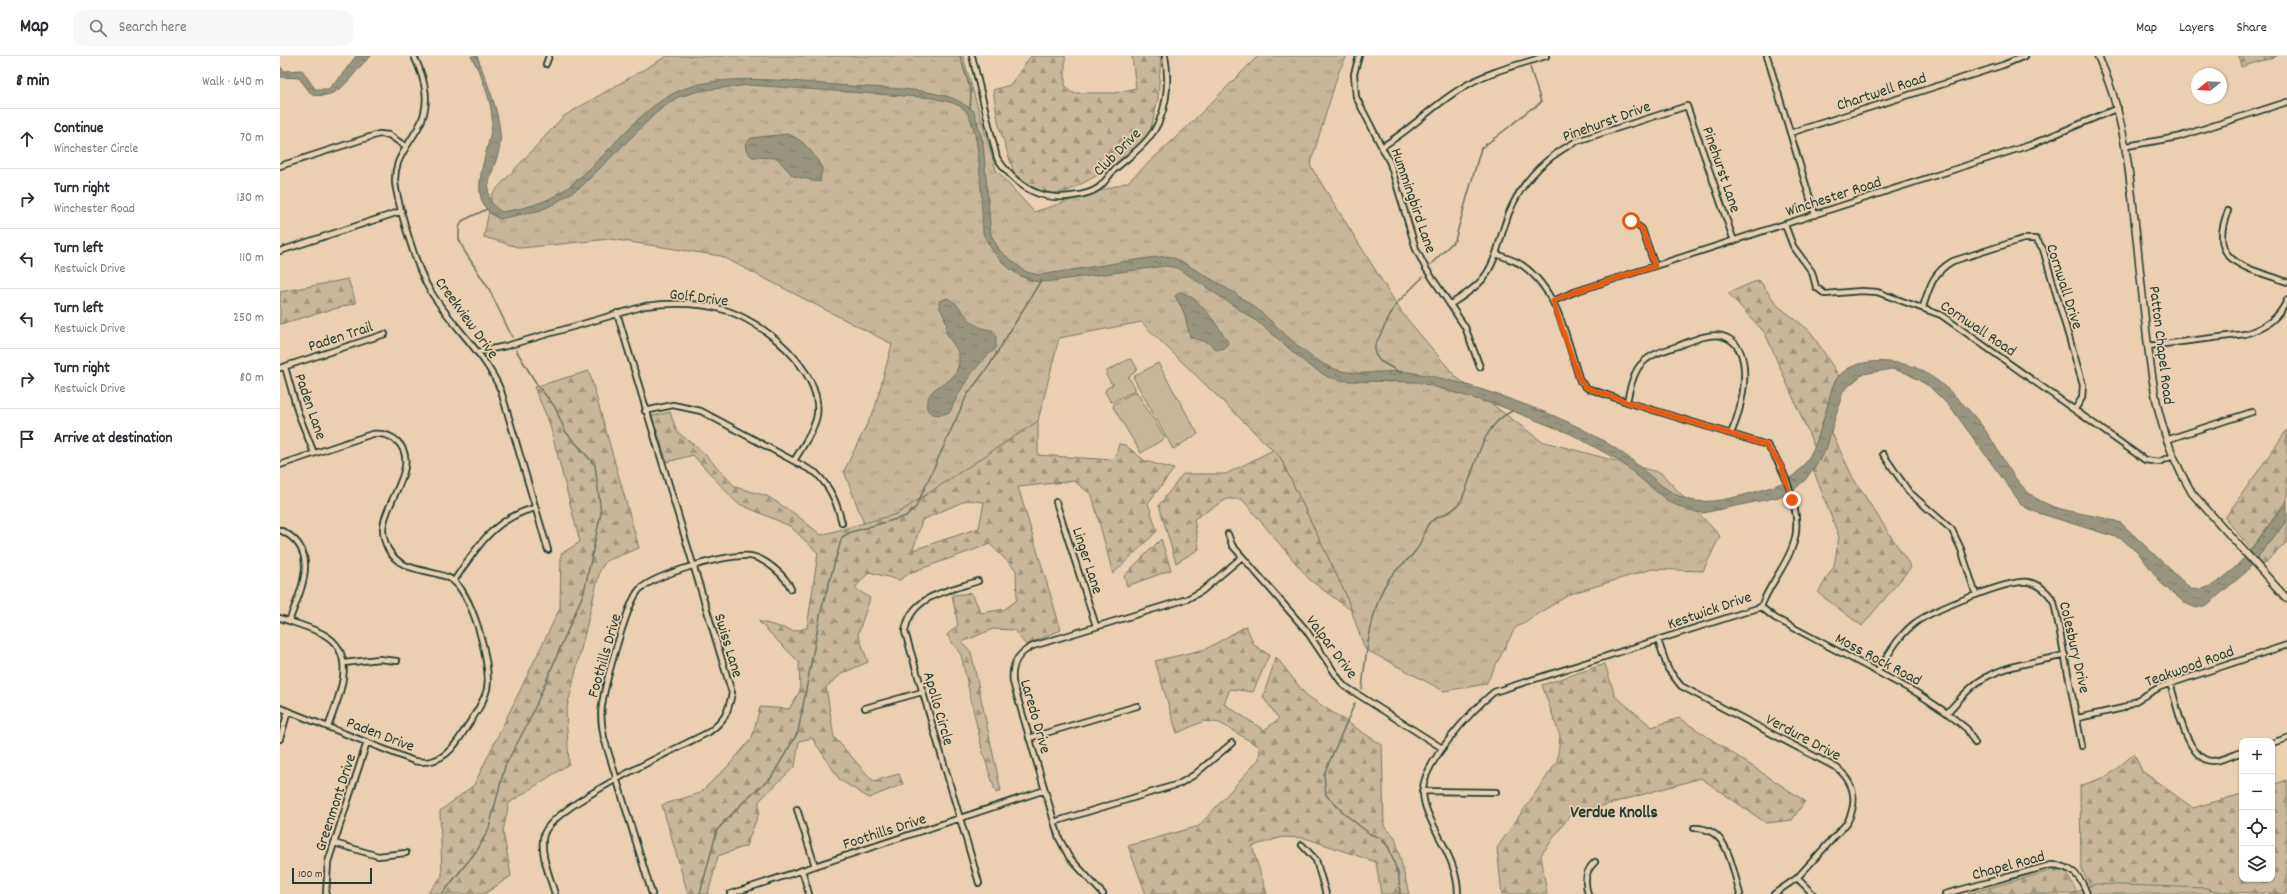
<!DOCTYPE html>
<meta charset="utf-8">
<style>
:root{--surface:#fff;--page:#f7f7f7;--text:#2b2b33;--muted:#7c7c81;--line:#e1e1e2}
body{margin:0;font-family:Dekko,sans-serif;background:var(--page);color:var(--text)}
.controls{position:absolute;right:12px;bottom:12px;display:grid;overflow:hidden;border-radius:8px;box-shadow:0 1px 3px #0004}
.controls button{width:36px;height:36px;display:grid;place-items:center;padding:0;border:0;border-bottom:1px solid var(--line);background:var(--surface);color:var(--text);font:20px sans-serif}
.compass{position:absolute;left:1911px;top:12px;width:36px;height:36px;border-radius:50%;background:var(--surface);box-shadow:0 1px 3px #0004;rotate:252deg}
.scale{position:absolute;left:12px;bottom:10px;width:80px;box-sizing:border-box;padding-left:4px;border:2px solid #1f3d34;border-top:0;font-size:11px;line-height:14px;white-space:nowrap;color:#1f3d34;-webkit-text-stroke:3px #eacfb1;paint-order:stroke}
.stop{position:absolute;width:12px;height:12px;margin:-9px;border:3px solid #ea580c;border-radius:50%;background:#fff}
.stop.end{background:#ea580c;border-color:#fff;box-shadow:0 1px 4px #0008}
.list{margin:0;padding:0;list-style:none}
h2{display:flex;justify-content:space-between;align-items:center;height:52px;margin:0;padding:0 16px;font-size:17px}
h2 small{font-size:13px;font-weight:400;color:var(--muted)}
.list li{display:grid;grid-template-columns:26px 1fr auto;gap:12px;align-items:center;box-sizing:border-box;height:60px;padding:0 16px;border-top:1px solid var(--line)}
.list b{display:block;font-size:15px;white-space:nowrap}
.list p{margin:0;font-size:13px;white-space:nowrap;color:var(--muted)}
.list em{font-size:13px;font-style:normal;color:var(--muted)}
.icon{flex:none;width:22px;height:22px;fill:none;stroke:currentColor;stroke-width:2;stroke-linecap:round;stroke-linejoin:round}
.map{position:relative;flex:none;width:2007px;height:838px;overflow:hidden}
header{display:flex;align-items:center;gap:24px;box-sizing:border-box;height:56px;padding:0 20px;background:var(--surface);border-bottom:1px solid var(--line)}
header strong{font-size:19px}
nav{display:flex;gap:22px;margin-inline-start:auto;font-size:14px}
.search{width:280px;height:36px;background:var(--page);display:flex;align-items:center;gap:10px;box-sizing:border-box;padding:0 14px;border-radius:12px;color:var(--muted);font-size:15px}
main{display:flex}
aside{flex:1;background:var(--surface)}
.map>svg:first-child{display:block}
</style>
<header>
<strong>Map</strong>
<div class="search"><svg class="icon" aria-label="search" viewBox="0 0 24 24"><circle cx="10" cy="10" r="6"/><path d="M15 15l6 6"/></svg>Search here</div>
<nav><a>Map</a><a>Layers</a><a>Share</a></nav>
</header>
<main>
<aside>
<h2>8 min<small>Walk · 640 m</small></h2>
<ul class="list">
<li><svg class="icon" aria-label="ahead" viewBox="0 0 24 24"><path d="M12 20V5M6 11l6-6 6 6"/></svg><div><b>Continue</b><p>Winchester Circle</p></div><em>70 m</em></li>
<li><svg class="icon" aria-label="right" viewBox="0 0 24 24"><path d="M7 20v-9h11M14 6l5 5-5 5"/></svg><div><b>Turn right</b><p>Winchester Road</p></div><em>130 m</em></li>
<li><svg class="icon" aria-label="left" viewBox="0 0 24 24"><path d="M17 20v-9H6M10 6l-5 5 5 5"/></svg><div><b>Turn left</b><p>Kestwick Drive</p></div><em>110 m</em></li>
<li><svg class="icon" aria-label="left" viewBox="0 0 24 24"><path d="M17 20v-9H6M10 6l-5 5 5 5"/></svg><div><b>Turn left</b><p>Kestwick Drive</p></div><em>250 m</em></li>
<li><svg class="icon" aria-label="right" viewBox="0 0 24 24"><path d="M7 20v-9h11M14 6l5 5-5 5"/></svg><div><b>Turn right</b><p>Kestwick Drive</p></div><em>80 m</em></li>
<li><svg class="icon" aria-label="arrive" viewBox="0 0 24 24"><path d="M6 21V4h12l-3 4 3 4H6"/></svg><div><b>Arrive at destination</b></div></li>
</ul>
</aside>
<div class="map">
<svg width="2007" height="838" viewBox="0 0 2007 838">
<defs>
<pattern id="grass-tufts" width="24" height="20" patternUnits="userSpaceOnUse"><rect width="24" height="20" fill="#c9b79c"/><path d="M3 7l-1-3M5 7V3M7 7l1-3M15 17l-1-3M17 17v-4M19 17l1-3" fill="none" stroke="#a39680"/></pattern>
<pattern id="forest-firs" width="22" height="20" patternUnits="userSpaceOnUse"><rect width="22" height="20" fill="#c9b79c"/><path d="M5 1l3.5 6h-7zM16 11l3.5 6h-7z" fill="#a39680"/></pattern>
<pattern id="water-ripples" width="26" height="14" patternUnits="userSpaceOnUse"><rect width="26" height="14" fill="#999580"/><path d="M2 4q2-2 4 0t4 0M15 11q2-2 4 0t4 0" fill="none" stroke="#7c7b6a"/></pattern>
</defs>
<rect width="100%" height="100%" fill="#eacfb1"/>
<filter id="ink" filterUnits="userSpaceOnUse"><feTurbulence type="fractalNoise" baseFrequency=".025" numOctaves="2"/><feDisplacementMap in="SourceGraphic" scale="8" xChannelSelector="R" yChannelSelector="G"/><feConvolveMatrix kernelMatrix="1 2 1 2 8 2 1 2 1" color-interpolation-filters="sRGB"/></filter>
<g filter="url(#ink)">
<path fill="url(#grass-tufts)" stroke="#747a68" d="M 387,0 L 683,0 L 716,114 L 754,156 L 848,126 L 907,71 L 978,0 L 1067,0 L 1059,15 L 1030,109 L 1122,257 L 1176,321 L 1261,385 L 1381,417 L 1440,480 L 1423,515 L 1372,513 L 1290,538 L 1235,572 L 1206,628 L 1164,635 L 1085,593 L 1065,537 L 1000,401 L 861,266 L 779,282 L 758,365 L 617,458 L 584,468 L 564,415 L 595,352 L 612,288 L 441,200 L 330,183 L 241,192 L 204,181 L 212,138 L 284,60 Z"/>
<path fill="url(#forest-firs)" stroke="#747a68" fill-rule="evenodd" d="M 751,0 L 785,0 L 785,29 L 792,37 L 835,37 L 856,32 L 852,0 L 881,0 L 878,42 L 868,85 L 833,111 L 788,135 L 755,140 L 737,126 L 719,70 L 713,34 L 730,29 Z
M 1959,0 L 1997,0 L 1961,11 Z
M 68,223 L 76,247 L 0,268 L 0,236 Z
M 1479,224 L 1498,250 L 1530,275 L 1559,320 L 1553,331 L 1535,392 L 1485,277 L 1448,237 Z
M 309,315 L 359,492 L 326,505 L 320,514 L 286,656 L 289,708 L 229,747 L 223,775 L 231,820 L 204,838 L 147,838 L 162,820 L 160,755 L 194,729 L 280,552 L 281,498 L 300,486 L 269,366 L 254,331 Z
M 390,356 L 397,376 L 423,396 L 455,431 L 487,440 L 515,458 L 541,479 L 617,458 L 758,365 L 758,399 L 832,404 L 836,400 L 839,388 L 845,389 L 865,405 L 894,413 L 868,447 L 877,475 L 833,518 L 812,439 L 794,425 L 738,431 L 781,574 L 746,589 L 734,574 L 713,573 L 682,586 L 691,596 L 721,735 L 716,737 L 703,697 L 681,599 L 667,579 L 678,569 L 672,539 L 692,537 L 701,557 L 725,553 L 737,544 L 736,514 L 710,488 L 632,516 L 619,524 L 589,516 L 575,532 L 590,542 L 578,578 L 588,606 L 563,617 L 546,631 L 554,681 L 593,725 L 619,718 L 623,728 L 589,742 L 560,724 L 532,682 L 519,685 L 515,710 L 479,745 L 479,757 L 466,790 L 438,800 L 428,838 L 408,838 L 382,749 L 420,737 L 449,709 L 472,682 L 480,651 L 509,653 L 520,635 L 519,606 L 478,565 L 514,575 L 527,572 L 538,497 L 510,470 L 457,447 L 413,399 L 387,406 L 372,360 ZM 687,444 L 704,446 L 699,472 L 633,494 L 642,464 Z
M 2007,374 L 2007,444 L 1971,493 L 1945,462 Z
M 1551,375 L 1573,422 L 1631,511 L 1582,570 L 1538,537 L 1554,510 L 1559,481 L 1533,413 L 1546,393 Z
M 993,394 L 1000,401 L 1065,537 L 1072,555 L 1030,524 L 962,443 L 947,443 L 914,463 L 919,493 L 896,507 L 879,449 L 903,418 L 946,418 Z
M 2007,464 L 2007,486 L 1983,509 L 1976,503 Z
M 881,483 L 891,514 L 847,530 L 844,520 Z
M 966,570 L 974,589 L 989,599 L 973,636 L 950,633 L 944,648 L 984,674 L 999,663 L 983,641 L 996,601 L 1026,639 L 1102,689 L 1104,770 L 1115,781 L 1129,838 L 1101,838 L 1096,806 L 1025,782 L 1003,781 L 972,790 L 987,838 L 866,838 L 848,790 L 919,770 L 979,703 L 980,691 L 940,667 L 924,665 L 897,677 L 875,605 L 926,593 Z
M 1325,608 L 1335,640 L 1372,671 L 1399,662 L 1525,745 L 1512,764 L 1486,767 L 1421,722 L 1290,759 L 1261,799 L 1267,838 L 1222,838 L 1217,792 L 1277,706 L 1280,680 L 1262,629 Z
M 1854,698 L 1862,715 L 1913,752 L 1962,738 L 1962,823 L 1992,823 L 1992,729 L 2007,724 L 2007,838 L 1921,835 L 1814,838 L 1801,812 L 1800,730 L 1828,720 Z
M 1777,813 L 1786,816 L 1798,838 L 1687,838 Z"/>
<path fill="#c9b79c" stroke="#747a68" d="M 849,303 L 852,304 L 857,312 L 855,316 L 848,321 L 855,331 L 855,334 L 833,346 L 830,345 L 825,336 L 826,333 L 834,328 L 831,327 L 826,319 L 827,315 Z
M 878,307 L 918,378 L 893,393 L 853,321 Z
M 856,335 L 885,382 L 861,397 L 833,351 L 834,348 Z
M 1815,828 L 1928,832 L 1930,838 L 1791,838 Z"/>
<path fill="url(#water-ripples)" stroke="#687262" d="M 76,0 L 91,0 C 70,17 64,44 32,39 L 19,22 L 0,21 L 0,10 L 4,15 L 22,14 L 35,33 L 48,33 L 60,21 Z
M 191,0 L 197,0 C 205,22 215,44 219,68 C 220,74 221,83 220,89 C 217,112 194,140 222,156 C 239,153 255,150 271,142 C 318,117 345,64 392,38 C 438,13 520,27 571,30 C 601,32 633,32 662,39 C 673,41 684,48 694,55 L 703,86 L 711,179 L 720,195 L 746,216 L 760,219 L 868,202 L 888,200 L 899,204 C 924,219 950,233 973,250 C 999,269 1023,302 1055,313 C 1079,322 1104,313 1129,316 C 1176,323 1223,340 1267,357 C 1297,369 1327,385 1353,405 C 1371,420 1390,441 1415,445 C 1434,448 1470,438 1488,432 C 1531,420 1537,385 1548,348 C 1550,339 1552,328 1558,321 C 1573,303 1603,304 1623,308 C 1651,312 1686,349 1703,371 C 1720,394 1730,423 1754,441 C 1779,458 1814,457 1841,467 L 1911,533 C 1946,540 1988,469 2007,444 L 2007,464 L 1966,516 L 1927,549 L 1916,552 L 1905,547 L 1882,528 L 1860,499 L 1842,483 L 1752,455 L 1742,449 L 1672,353 L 1649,330 L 1626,317 L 1612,313 L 1583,318 L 1563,335 L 1546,393 L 1526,423 L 1508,439 L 1423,457 L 1410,455 L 1389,446 L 1338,404 L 1291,378 L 1220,350 L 1138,326 L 1067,325 L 1048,321 L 1028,309 L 982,269 L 898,212 L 886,210 L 764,226 C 738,227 712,200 703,177 C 701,150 702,73 685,54 C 677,46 663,45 653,42 L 469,29 L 424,34 L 398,41 L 378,55 L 302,130 L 274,148 L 261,154 L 219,163 C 179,143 214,93 212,60 C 210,40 201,18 191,0 Z
M 507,78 C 524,83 534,98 542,112 L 540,126 L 513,120 L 497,102 L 472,101 L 466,94 L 465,88 L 471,82 Z
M 900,236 C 918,239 938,270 948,286 L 945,292 L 936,294 L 929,287 L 910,281 L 904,256 L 895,240 Z
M 667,242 C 686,251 686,272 712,274 L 716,280 L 716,292 C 697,307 679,333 670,356 C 653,363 639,356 651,337 C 657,329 669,327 675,318 C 677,315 678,310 679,306 C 681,294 670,286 666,276 C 669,260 658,256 659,245 Z"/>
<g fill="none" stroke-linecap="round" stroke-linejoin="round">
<path stroke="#687262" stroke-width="1.5" d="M 680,0 L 691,35 L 690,52
M 207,153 L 182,165 L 179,172 L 179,183 L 185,196 L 209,233 L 232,281
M 1150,209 L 1175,184 L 1201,92 C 1218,80 1233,68 1248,55 C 1253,51 1258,51 1261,46 L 1250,11
M 1121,317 L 1100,305 L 1095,298 L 1095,289 L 1116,248 L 1143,221
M 1082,633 C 1085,602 1091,550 1108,524 C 1116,512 1129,505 1137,493 C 1143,486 1143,473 1150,466 C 1160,458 1169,460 1180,447 C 1196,416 1198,371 1232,355
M 1075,647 L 1044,718 L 1046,739 L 1066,759 L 1090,778 L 1101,782 L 1109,792 L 1119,821 L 1120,838
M 162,838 L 198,793 L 209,772 L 225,710 L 250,663 L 304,536 L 321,457 L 315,409 L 285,375 L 275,351 L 256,327 L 236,294
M 420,838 L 437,774 L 468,741 L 491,722 L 518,676 L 541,555 L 562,481 L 571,476 L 627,460 L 636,451 L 687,339 L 709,310 L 761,224"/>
<defs>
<path id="minor" d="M 134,0 C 145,23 152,48 138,72 C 126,93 111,107 116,133 C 121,158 137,215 151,236 C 172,270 205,297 221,335 L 268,494
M 692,0 L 717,102 C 735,129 759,146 792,140 C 801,139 811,137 818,132 C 824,128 829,119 834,114 C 845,104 858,95 868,83 C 887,61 890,27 885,0
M 1079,0 L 1074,18 L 1076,41 L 1110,107 L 1136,193 L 1145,211 L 1185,271 L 1200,311
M 1487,0 L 1535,159
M 266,8 L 269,0
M 1510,77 L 1723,9 L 1745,0
M 1103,90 C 1132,73 1155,47 1185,30 C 1209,15 1239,9 1266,0
M 1847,90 L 1898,81 L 2007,46
M 0,110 L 99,78 L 109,79 L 125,90
M 1948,155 C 1926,208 1967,211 2007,226
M 1351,165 L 1362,173 L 1375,210
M 1505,169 L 1513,190 L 1532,216 L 1536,231 L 1545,238 L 1581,235 L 1597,236 L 1661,259 L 1865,404 L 1879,406 L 1893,400
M 0,195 L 122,155
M 1273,245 L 1294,236 L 1750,89 L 1838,52
M 1171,248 C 1182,241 1193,234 1202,224 C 1215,208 1218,190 1224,171 C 1236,131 1260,104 1297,85 L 1407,50 L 1454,185
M 1643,251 C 1649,232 1653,216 1673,205 L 1743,183 L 1756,183 L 1763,193 L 1803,329 L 1802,342 L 1795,353
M 1868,290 L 1965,278 C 1984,272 1999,263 2007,244
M 197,296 L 226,290 L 365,250 C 389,247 418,247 441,253 C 481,263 543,314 537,359 C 534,375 522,391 514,405
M 5,311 L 18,357 L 34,397
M 0,312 L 105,278
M 1347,346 C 1349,335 1352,322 1358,312 C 1368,298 1383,295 1398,290 C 1411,285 1428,277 1442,280 C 1478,289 1462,354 1451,377
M 365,355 L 393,349 L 421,355 L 536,417 C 551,432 557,447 562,467
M 1886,384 L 1972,356
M 1603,398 L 1629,436 L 1672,474 L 1681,493 L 1696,539
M 0,409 L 92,378 C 101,377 109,378 117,385 C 142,409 104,446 103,473 C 103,479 105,487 108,493 C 121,517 147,512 169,522 C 192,533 212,609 207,633 C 203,650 189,666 181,680 C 169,699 156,709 134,705 L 0,652
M 776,446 L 816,570
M 0,474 C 42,493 21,534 9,565
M 948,478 L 952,489 L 1026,574 L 1063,629 L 1162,692
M 174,525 C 196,492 214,462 255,452
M 698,525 C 668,535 630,539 625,576 L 699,827
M 1481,551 L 1495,562 L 1637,637 L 1667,657 L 1687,673 L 1695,687
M 0,562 C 14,567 30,571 43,578 C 80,598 58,642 48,671
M 1378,584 L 1388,613 L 1401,630 L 1557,712 C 1575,727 1578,746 1567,767 L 1517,822 L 1494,838
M 64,607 L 99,603 L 117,605
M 1598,615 C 1609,598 1618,580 1635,567 C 1651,555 1729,523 1748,526 C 1760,528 1768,536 1774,546 L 1802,690
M 1890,627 C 1897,648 1906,704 1932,705 C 1942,705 1953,699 1962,696
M 585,652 L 642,636
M 1667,657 C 1677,646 1687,634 1698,626 C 1722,609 1757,606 1785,599
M 1798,662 L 1843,652 L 1880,631 L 2007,589
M 749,682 L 857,650
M 0,683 L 8,655
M 1992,687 L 2007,682
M 1142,735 L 1216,736
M 517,753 L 535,810
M 774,766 L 899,728 L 914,719 L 952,687
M 1414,772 C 1449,771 1452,812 1460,838
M 54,787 L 98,800 L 126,797
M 1022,789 L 1036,804 L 1046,838
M 522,814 L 529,838
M 1517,822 L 1533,838
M 46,838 L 48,806 L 87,686
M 275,838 C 270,821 259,796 264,778 C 273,749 398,692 429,676 C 445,664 448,657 452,637 L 337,257
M 372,838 L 324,682 C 322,671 320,660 322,649 C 325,628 347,547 359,534 C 375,518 447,498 470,500 C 485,502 506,520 511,533
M 450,838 L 765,734
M 823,838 L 789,801 L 779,782 L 733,626 C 731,608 738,597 753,590 L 907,543 L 922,535 L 962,501
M 1178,838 C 1178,811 1162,788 1151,764 C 1147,756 1143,744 1143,735 C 1142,708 1193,653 1214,636 L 1481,551 C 1489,528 1507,510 1514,486 C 1523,457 1504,411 1487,389 L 1347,346 L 1307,332 L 1300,325 C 1287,285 1279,235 1242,209 C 1235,204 1225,202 1217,198
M 1308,838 C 1304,825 1305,815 1315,806
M 1665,838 L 1771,809 C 1791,809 1801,820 1807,838"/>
<path id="tertiary" d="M 1818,0 C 1842,51 1848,103 1854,158 C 1858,196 1862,235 1866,273 C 1873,335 1879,382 1912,437 L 2007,543"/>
</defs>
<use href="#minor" stroke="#1f3d34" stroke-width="8"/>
<use href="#tertiary" stroke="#1f3d34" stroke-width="9"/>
<use href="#minor" stroke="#eacfb1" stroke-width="4.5"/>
<use href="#tertiary" stroke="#eacfb1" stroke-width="6"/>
</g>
</g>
<g fill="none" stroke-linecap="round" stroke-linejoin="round" filter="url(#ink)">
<path stroke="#ea580c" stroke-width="5" d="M 1351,165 L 1362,173 L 1375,210 L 1294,236 L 1273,245 L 1300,325 L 1307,332 L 1347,346 L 1486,389 L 1501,409 L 1512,444"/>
</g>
<g text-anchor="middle" stroke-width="3.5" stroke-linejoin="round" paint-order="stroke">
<g font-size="16" fill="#1f3d34" stroke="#eacfb1">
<text transform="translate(1601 34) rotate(-18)" y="6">Chartwell Road</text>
<text transform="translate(1326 64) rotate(-20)" y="6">Pinehurst Drive</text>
<text transform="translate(836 95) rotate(-45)" y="6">Club Drive</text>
<text transform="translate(1443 113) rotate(71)" y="6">Pinehurst Lane</text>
<text transform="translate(1553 139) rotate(-18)" y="6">Winchester Road</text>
<text transform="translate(1135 144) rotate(71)" y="6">Hummingbird Lane</text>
<text transform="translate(1786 230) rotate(72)" y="6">Cornwall Drive</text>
<text transform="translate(419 240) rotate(7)" y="6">Golf Drive</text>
<text transform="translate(188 261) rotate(54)" y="6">Creekview Drive</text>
<text transform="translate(1699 271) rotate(34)" y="6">Cornwall Road</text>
<text transform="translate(60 279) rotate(-18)" y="6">Paden Trail</text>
<text transform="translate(1883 289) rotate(83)" y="6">Patton Chapel Road</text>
<text transform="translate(32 350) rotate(71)" y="6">Paden Lane</text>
<text transform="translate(809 504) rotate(72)" y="6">Linger Lane</text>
<text transform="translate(1429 553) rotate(-19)" y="6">Kestwick Drive</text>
<text transform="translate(450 589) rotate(73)" y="6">Swiss Lane</text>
<text transform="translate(1053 590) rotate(53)" y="6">Valpar Drive</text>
<text transform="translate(1796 591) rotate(77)" y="6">Colesbury Drive</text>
<text transform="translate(323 599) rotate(-74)" y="6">Foothills Drive</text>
<text transform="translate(1599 602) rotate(28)" y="6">Moss Rock Road</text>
<text transform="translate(1909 609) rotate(-20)" y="6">Teakwood Road</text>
<text transform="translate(660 652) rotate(74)" y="6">Apollo Circle</text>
<text transform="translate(757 660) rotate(74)" y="6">Laredo Drive</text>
<text transform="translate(101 677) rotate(21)" y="6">Paden Drive</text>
<text transform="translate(1524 680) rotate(28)" y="6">Verdure Drive</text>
<text transform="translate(54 746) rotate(-72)" y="6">Greenmont Drive</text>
<text transform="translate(604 774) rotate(-18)" y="6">Foothills Drive</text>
<text transform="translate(1728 808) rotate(-15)" y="6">Chapel Road</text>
</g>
<g font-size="17" font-weight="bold" fill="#1f3d34" stroke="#eacfb1">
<text x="1334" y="761">Verdue Knolls</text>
</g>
</g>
</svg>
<div class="controls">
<button>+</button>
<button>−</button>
<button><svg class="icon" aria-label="locate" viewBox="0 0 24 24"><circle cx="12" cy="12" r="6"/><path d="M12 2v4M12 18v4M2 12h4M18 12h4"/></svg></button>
<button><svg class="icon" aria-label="layers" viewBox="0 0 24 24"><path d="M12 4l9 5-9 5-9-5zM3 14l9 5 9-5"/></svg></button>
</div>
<svg class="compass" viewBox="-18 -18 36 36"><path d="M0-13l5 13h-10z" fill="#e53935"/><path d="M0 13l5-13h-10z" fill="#7c7c81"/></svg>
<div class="scale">100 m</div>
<div class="stop" style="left:1351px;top:165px"></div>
<div class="stop end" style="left:1512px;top:444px"></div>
</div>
</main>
